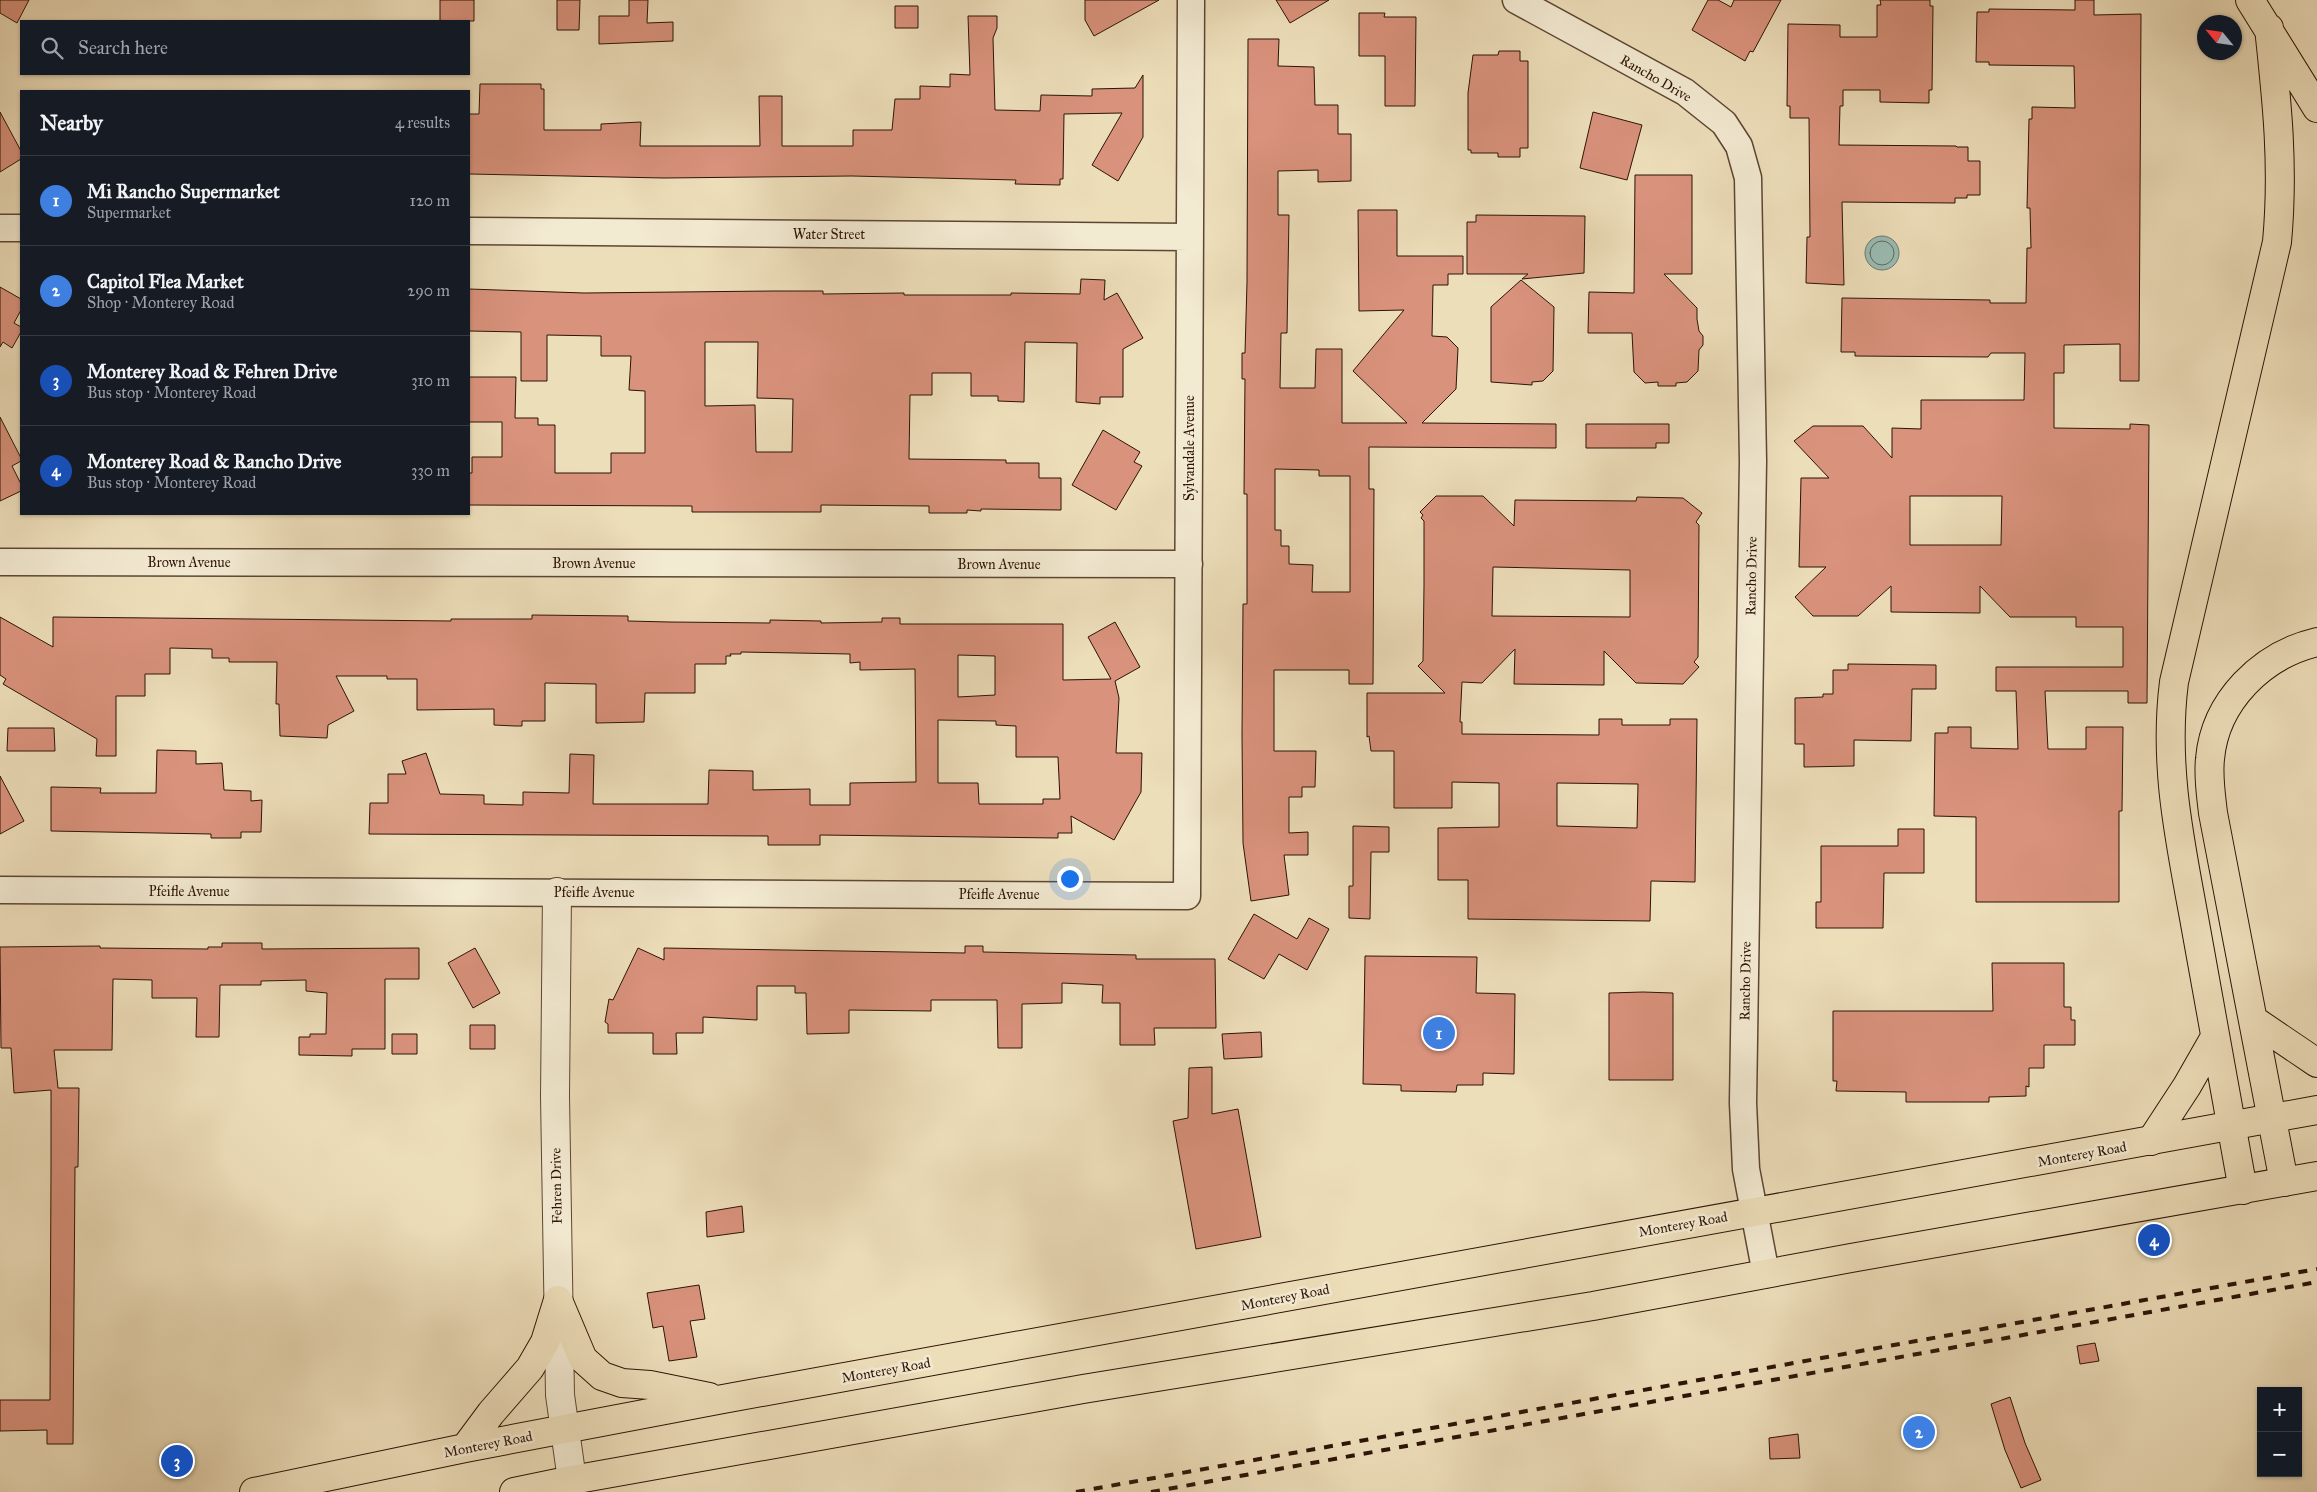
<!DOCTYPE html>
<meta charset="utf-8">
<style>
:root{--surface:#171b24;--page:#242831;--text:#f1f3f6;--muted:#9ea1a6;--line:#363941;--accent:#db2777}
body{margin:0;font-family:"IM FELL Great Primer",serif;background:var(--page);color:var(--text)}
.controls{position:absolute;right:15px;bottom:15px;display:grid;overflow:hidden;border-radius:0px;box-shadow:0 1px 4px #0004}
.controls button{width:45px;height:45px;display:grid;place-items:center;padding:0;border:0;border-bottom:1px solid var(--line);background:var(--surface);color:var(--text);font:25px sans-serif}
.compass{position:absolute;left:2197px;top:15px;width:45px;height:45px;border-radius:50%;background:var(--surface);box-shadow:0 1px 4px #0004;rotate:299deg}
.you{position:absolute;left:1069px;top:878px;width:18px;height:18px;margin:-12px;border:4px solid #fff;border-radius:50%;background:#1a73e8;box-shadow:0 0 0 8px #1a73e833}
.badge{display:grid;place-items:center;width:32px;height:32px;border-radius:50%;background:var(--accent);color:#fff;font-size:16px;font-weight:700}
.pin{position:absolute;translate:-50% -50%;border:2px solid #fff;box-shadow:0 1px 5px #0006}
.list{margin:0;padding:0;list-style:none}
h2{display:flex;justify-content:space-between;align-items:center;height:65px;margin:0;padding:0 20px;font-size:21px}
h2 small{font-size:16px;font-weight:400;color:var(--muted)}
.list li{display:grid;grid-template-columns:32px 1fr auto;gap:15px;align-items:center;box-sizing:border-box;height:90px;padding:0 20px;border-top:1px solid var(--line)}
.list b{display:block;font-size:19px;white-space:nowrap}
.list p{margin:0;font-size:16px;white-space:nowrap;color:var(--muted)}
.list em{font-size:16px;font-style:normal;color:var(--muted)}
.icon{flex:none;width:28px;height:28px;fill:none;stroke:currentColor;stroke-width:2;stroke-linecap:round;stroke-linejoin:round}
.map{position:relative;flex:none;width:2317px;height:1492px;overflow:hidden}
.search{position:absolute;background:var(--surface);box-shadow:0 1px 4px #0004;left:20px;top:20px;width:450px;height:55px;display:flex;align-items:center;gap:12px;box-sizing:border-box;padding:0 18px;border-radius:0px;color:var(--muted);font-size:19px}
.panel{position:absolute;background:var(--surface);box-shadow:0 1px 4px #0004;left:20px;top:90px;width:450px;height:425px;border-radius:0px}
.map>svg:first-child{display:block}
</style>
<div class="map">
<svg width="2317" height="1492" viewBox="0 0 2317 1492">
<rect width="100%" height="100%" fill="#eddeba"/>
<filter id="stains"><feTurbulence type="fractalNoise" baseFrequency=".004" numOctaves="4"/><feColorMatrix values="0 0 0 0 .2 0 0 0 0 .09 0 0 0 0 .02 0 0 0 .5 -.17"/></filter>
<radialGradient id="worn" r=".72"><stop offset=".6" stop-color="#630" stop-opacity="0"/><stop offset="1" stop-color="#630" stop-opacity=".3"/></radialGradient>
<path fill="#99bcb3" stroke="#6e786e" d="M1865 253a17 17 0 1 1 34 0a17 17 0 1 1-34 0Z"/>
<g fill="none" stroke-linecap="round" stroke-linejoin="round">
<path stroke="#63685c" stroke-width="1" d="M1870 253a12 12 0 1 1 24 0a12 12 0 1 1-24 0Z"/>
</g>
<path fill="#d9927c" stroke="#2d1306" fill-rule="evenodd" d="M 0,0 L 29,0 L 17,23 L 0,13 Z
M 440,0 L 474,0 L 474,21 L 440,21 Z
M 557,0 L 580,0 L 579,30 L 557,30 Z
M 629,0 L 648,0 L 647,23 L 673,22 L 673,41 L 599,44 L 599,16 L 629,16 Z
M 1085,0 L 1159,0 L 1094,36 L 1085,20 Z
M 1276,0 L 1329,0 L 1290,23 Z
M 1708,0 L 1718,0 L 1731,7 L 1734,0 L 1781,0 L 1753,52 L 1750,51 L 1745,61 L 1692,30 Z
M 1880,0 L 1930,0 L 1930,6 L 1933,6 L 1932,90 L 1929,90 L 1929,103 L 1880,102 L 1880,90 L 1843,90 L 1843,106 L 1840,106 L 1839,145 L 1956,146 L 1957,147 L 1968,147 L 1968,161 L 1980,161 L 1980,195 L 1967,195 L 1967,198 L 1955,198 L 1955,203 L 1842,202 L 1844,285 L 1806,283 L 1807,237 L 1810,237 L 1809,118 L 1790,118 L 1790,106 L 1787,106 L 1788,24 L 1840,25 L 1840,37 L 1877,37 L 1877,5 L 1881,5 Z
M 2075,0 L 2094,0 L 2094,15 L 2141,14 L 2139,381 L 2120,381 L 2120,344 L 2064,345 L 2064,373 L 2054,373 L 2054,428 L 2130,429 L 2130,424 L 2149,425 L 2147,703 L 2128,703 L 2128,691 L 2045,691 L 2048,749 L 2086,749 L 2086,727 L 2123,727 L 2122,811 L 2119,811 L 2119,902 L 1976,902 L 1976,817 L 1934,816 L 1935,733 L 1948,733 L 1948,727 L 1971,727 L 1971,748 L 2018,749 L 2016,691 L 1996,691 L 1996,667 L 2123,667 L 2123,627 L 2076,627 L 2076,617 L 2010,617 L 1980,586 L 1980,613 L 1891,612 L 1891,586 L 1858,616 L 1813,616 L 1795,597 L 1826,567 L 1799,567 L 1801,478 L 1829,478 L 1794,441 L 1813,426 L 1863,426 L 1892,458 L 1892,428 L 1921,429 L 1921,400 L 2024,400 L 2025,353 L 1991,353 L 1988,357 L 1855,356 L 1855,352 L 1841,352 L 1842,298 L 1990,300 L 1990,303 L 2026,303 L 2027,248 L 2031,248 L 2030,208 L 2027,208 L 2029,119 L 2032,119 L 2032,107 L 2075,108 L 2074,66 L 1989,65 L 1989,62 L 1976,62 L 1977,12 L 1989,12 L 1989,9 L 2075,10 ZM 1910,496 L 2002,496 L 2001,545 L 1910,545 Z
M 895,6 L 918,6 L 918,28 L 895,28 Z
M 1359,13 L 1385,13 L 1384,17 L 1416,17 L 1415,106 L 1385,106 L 1385,56 L 1359,56 Z
M 968,16 L 997,16 L 997,28 L 993,38 L 995,110 L 1040,111 L 1041,95 L 1092,96 L 1092,89 L 1135,88 L 1143,75 L 1143,137 L 1118,181 L 1092,165 L 1122,113 L 1064,114 L 1063,179 L 1060,179 L 1060,185 L 1015,184 L 1016,180 L 852,176 L 664,178 L 469,174 L 469,114 L 479,114 L 480,84 L 541,84 L 541,89 L 544,89 L 544,130 L 601,130 L 601,124 L 641,122 L 640,146 L 760,146 L 759,96 L 782,96 L 782,146 L 853,146 L 853,130 L 892,130 L 895,99 L 920,99 L 920,86 L 950,87 L 950,74 L 970,75 Z
M 1248,39 L 1279,39 L 1278,66 L 1314,67 L 1315,105 L 1338,105 L 1338,134 L 1351,134 L 1351,181 L 1318,182 L 1318,170 L 1278,171 L 1278,215 L 1289,215 L 1287,333 L 1281,333 L 1280,388 L 1315,388 L 1316,349 L 1342,349 L 1342,423 L 1407,423 L 1353,371 L 1404,310 L 1359,311 L 1358,210 L 1397,210 L 1397,256 L 1463,256 L 1463,274 L 1448,274 L 1448,285 L 1433,285 L 1432,336 L 1447,337 L 1458,348 L 1456,389 L 1422,423 L 1556,424 L 1556,448 L 1369,447 L 1369,489 L 1374,489 L 1373,684 L 1349,684 L 1349,670 L 1274,670 L 1274,751 L 1316,751 L 1315,787 L 1302,787 L 1302,797 L 1289,797 L 1289,833 L 1308,832 L 1308,855 L 1284,855 L 1289,895 L 1251,901 L 1243,843 L 1242,735 L 1243,604 L 1247,604 L 1247,494 L 1244,494 L 1245,379 L 1242,379 L 1242,353 L 1245,353 L 1247,282 ZM 1275,469 L 1319,470 L 1319,476 L 1350,476 L 1350,592 L 1312,592 L 1313,565 L 1289,564 L 1289,546 L 1281,546 L 1281,530 L 1275,530 Z
M 1499,51 L 1520,51 L 1520,61 L 1528,61 L 1528,148 L 1520,148 L 1520,157 L 1498,157 L 1498,153 L 1471,153 L 1471,150 L 1468,150 L 1468,93 L 1473,55 L 1498,55 Z
M 0,112 L 21,151 L 21,159 L 0,172 Z
M 1593,112 L 1642,125 L 1627,180 L 1580,168 Z
M 1635,175 L 1692,175 L 1692,274 L 1664,274 L 1697,308 L 1697,319 L 1699,331 L 1703,336 L 1703,345 L 1699,350 L 1698,371 L 1687,382 L 1676,383 L 1676,386 L 1658,386 L 1658,382 L 1645,383 L 1634,372 L 1632,333 L 1588,333 L 1589,292 L 1634,293 Z
M 1476,215 L 1585,216 L 1584,273 L 1522,279 L 1528,274 L 1467,274 L 1467,222 L 1476,222 Z
M 1081,279 L 1105,280 L 1104,300 L 1117,293 L 1143,338 L 1123,349 L 1123,397 L 1100,397 L 1100,404 L 1076,402 L 1077,343 L 1025,342 L 1024,402 L 998,401 L 998,396 L 971,396 L 971,373 L 932,373 L 932,395 L 910,395 L 909,459 L 1006,460 L 1006,463 L 1039,463 L 1039,478 L 1061,478 L 1061,510 L 981,509 L 981,511 L 967,510 L 967,513 L 929,513 L 929,506 L 821,505 L 821,512 L 692,512 L 692,506 L 469,505 L 469,473 L 472,473 L 472,457 L 502,457 L 502,422 L 469,422 L 469,377 L 516,377 L 515,418 L 538,418 L 538,425 L 555,425 L 555,473 L 611,473 L 611,453 L 645,453 L 645,391 L 629,390 L 631,356 L 601,356 L 601,336 L 547,335 L 547,381 L 521,381 L 521,332 L 469,331 L 469,289 L 584,293 L 773,291 L 823,291 L 823,294 L 904,293 L 904,295 L 1011,295 L 1011,293 L 1080,294 ZM 705,342 L 758,342 L 757,398 L 793,399 L 792,452 L 756,452 L 755,405 L 705,406 Z
M 1521,280 L 1554,307 L 1553,371 L 1543,381 L 1532,382 L 1532,385 L 1491,382 L 1491,307 Z
M 0,287 L 21,299 L 21,310 L 14,323 L 21,327 L 21,332 L 12,348 L 3,342 L 0,347 Z
M 0,417 L 21,458 L 21,461 L 12,466 L 21,484 L 21,491 L 0,501 Z
M 1586,424 L 1669,424 L 1669,443 L 1656,443 L 1656,448 L 1586,448 Z
M 1103,430 L 1140,452 L 1134,462 L 1142,466 L 1116,510 L 1072,485 Z
M 1436,496 L 1483,496 L 1514,526 L 1515,500 L 1636,501 L 1637,497 L 1683,498 L 1702,513 L 1696,522 L 1699,525 L 1698,657 L 1694,662 L 1699,667 L 1683,684 L 1636,683 L 1604,651 L 1604,685 L 1514,684 L 1515,649 L 1482,683 L 1462,682 L 1460,722 L 1462,722 L 1462,734 L 1599,735 L 1599,719 L 1622,719 L 1622,725 L 1670,725 L 1670,719 L 1697,719 L 1695,882 L 1651,881 L 1650,921 L 1468,919 L 1468,880 L 1438,880 L 1438,828 L 1499,827 L 1499,783 L 1452,782 L 1452,808 L 1394,808 L 1394,751 L 1371,751 L 1369,736 L 1367,737 L 1367,693 L 1445,693 L 1418,666 L 1423,661 L 1424,586 L 1424,521 L 1421,518 L 1423,515 L 1420,512 ZM 1493,567 L 1630,570 L 1630,617 L 1492,616 ZM 1557,783 L 1638,784 L 1637,828 L 1557,826 Z
M 532,615 L 628,616 L 628,621 L 670,622 L 770,623 L 770,620 L 821,621 L 821,623 L 882,622 L 882,618 L 900,618 L 900,624 L 1063,624 L 1063,680 L 1111,679 L 1088,637 L 1115,622 L 1140,667 L 1115,681 L 1119,698 L 1116,753 L 1142,753 L 1141,792 L 1114,840 L 1071,816 L 1072,833 L 1058,833 L 1058,838 L 820,835 L 820,845 L 768,845 L 768,836 L 369,834 L 370,803 L 388,803 L 388,774 L 406,774 L 402,761 L 426,753 L 440,794 L 484,795 L 484,804 L 523,805 L 523,792 L 569,793 L 570,754 L 594,755 L 593,804 L 708,804 L 709,770 L 753,771 L 753,790 L 810,789 L 810,805 L 850,805 L 850,783 L 916,782 L 915,669 L 860,670 L 860,662 L 850,663 L 850,654 L 741,652 L 741,654 L 730,654 L 731,656 L 726,656 L 726,664 L 695,664 L 695,693 L 645,693 L 644,722 L 596,723 L 596,684 L 545,683 L 545,721 L 522,721 L 522,726 L 515,726 L 494,725 L 494,709 L 417,710 L 417,679 L 387,679 L 387,676 L 336,676 L 354,711 L 328,725 L 327,738 L 280,736 L 279,704 L 276,704 L 277,662 L 229,662 L 229,658 L 212,658 L 212,649 L 170,648 L 170,674 L 145,674 L 145,696 L 116,696 L 116,756 L 96,756 L 97,739 L 3,684 L 6,679 L 0,675 L 0,617 L 53,647 L 53,617 L 451,621 L 451,619 L 532,619 ZM 958,655 L 995,656 L 995,695 L 958,697 ZM 938,720 L 996,721 L 996,725 L 1016,726 L 1016,757 L 1058,757 L 1060,799 L 1043,799 L 1043,804 L 979,804 L 978,783 L 938,783 Z
M 1848,664 L 1936,665 L 1936,689 L 1912,689 L 1911,741 L 1854,740 L 1854,766 L 1804,767 L 1804,744 L 1795,744 L 1795,698 L 1823,697 L 1823,694 L 1833,694 L 1833,670 L 1848,670 Z
M 8,728 L 54,728 L 55,751 L 7,751 Z
M 157,750 L 196,751 L 196,764 L 222,763 L 224,790 L 251,791 L 251,801 L 262,800 L 261,832 L 241,832 L 241,838 L 211,838 L 211,834 L 51,831 L 51,787 L 101,788 L 100,793 L 156,793 Z
M 0,776 L 24,821 L 0,834 Z
M 1353,826 L 1389,827 L 1389,852 L 1371,852 L 1370,919 L 1349,918 L 1349,886 L 1353,886 Z
M 1898,829 L 1924,829 L 1924,873 L 1884,873 L 1883,928 L 1816,928 L 1816,902 L 1821,902 L 1821,846 L 1898,846 Z
M 1254,914 L 1297,939 L 1309,918 L 1329,929 L 1307,970 L 1279,954 L 1264,979 L 1228,959 Z
M 222,943 L 262,943 L 262,949 L 419,948 L 419,979 L 385,979 L 385,1049 L 352,1049 L 352,1056 L 299,1055 L 299,1037 L 310,1037 L 310,1034 L 326,1034 L 327,993 L 306,991 L 306,980 L 261,981 L 261,985 L 220,985 L 219,1037 L 196,1037 L 197,998 L 152,998 L 152,980 L 113,979 L 112,1050 L 54,1050 L 58,1088 L 79,1088 L 78,1167 L 75,1167 L 73,1444 L 47,1444 L 47,1430 L 0,1431 L 0,1400 L 50,1400 L 51,1168 L 51,1090 L 14,1093 L 11,1048 L 1,1048 L 0,947 L 100,946 L 100,948 L 208,949 L 208,947 L 222,947 Z
M 965,946 L 983,946 L 983,952 L 1136,955 L 1136,959 L 1215,959 L 1216,1028 L 1154,1028 L 1155,1045 L 1120,1045 L 1120,1003 L 1102,1003 L 1103,985 L 1062,983 L 1062,1003 L 1022,1004 L 1022,1048 L 998,1048 L 997,1000 L 931,1000 L 931,1011 L 849,1010 L 849,1033 L 807,1034 L 806,993 L 795,993 L 795,986 L 757,986 L 757,1020 L 703,1017 L 703,1033 L 676,1033 L 677,1054 L 653,1054 L 653,1033 L 608,1033 L 608,1024 L 605,1022 L 609,999 L 613,1000 L 638,948 L 664,960 L 664,948 L 965,953 Z
M 475,948 L 500,993 L 473,1008 L 448,963 Z
M 1365,956 L 1477,957 L 1476,993 L 1515,994 L 1514,1074 L 1483,1073 L 1483,1085 L 1457,1085 L 1456,1092 L 1401,1091 L 1401,1085 L 1363,1084 Z
M 1992,963 L 2064,963 L 2064,1007 L 2071,1007 L 2071,1020 L 2075,1020 L 2075,1045 L 2044,1045 L 2044,1068 L 2029,1068 L 2029,1087 L 2026,1086 L 2026,1096 L 1989,1097 L 1989,1102 L 1906,1102 L 1906,1092 L 1836,1091 L 1837,1081 L 1833,1081 L 1833,1011 L 1993,1011 Z
M 1643,992 L 1673,993 L 1673,1080 L 1609,1080 L 1609,993 Z
M 470,1025 L 495,1025 L 495,1049 L 470,1049 Z
M 1261,1032 L 1262,1057 L 1224,1059 L 1222,1034 Z
M 392,1034 L 417,1034 L 417,1054 L 392,1054 Z
M 1212,1067 L 1212,1114 L 1238,1109 L 1261,1237 L 1196,1249 L 1173,1121 L 1188,1118 L 1189,1068 Z
M 742,1206 L 744,1232 L 707,1237 L 706,1212 Z
M 699,1285 L 705,1319 L 690,1321 L 697,1357 L 669,1361 L 663,1326 L 653,1328 L 647,1293 Z
M 2095,1343 L 2099,1361 L 2080,1364 L 2077,1346 Z
M 2010,1397 L 2025,1443 L 2041,1480 L 2021,1488 L 2005,1450 L 1991,1404 Z
M 1798,1434 L 1800,1458 L 1770,1459 L 1769,1438 Z"/>
<g fill="none" stroke-linecap="round" stroke-linejoin="round">
<defs>
<path id="minor" d="M 1516,0 L 1685,92 L 1724,123 L 1739,146 L 1748,178 L 1753,461 L 1743,1103 L 1746,1169 L 1766,1274
M 0,228 L 21,228
M 469,231 L 1190,237
M 0,562 L 1189,564
M 0,890 L 1187,896 L 1191,0"/>
<path id="tertiary" d="M 557,892 L 555,1096 L 560,1395 L 572,1480"/>
<path id="primary" d="M 558,1300 L 583,1359 L 602,1376 L 622,1383 L 650,1385 L 709,1397
M 465,1448 L 491,1413 L 530,1368 L 545,1342 L 558,1300
M 254,1492 L 465,1448 L 723,1399 L 2317,1110
M 514,1492 L 572,1480 L 1083,1389 L 1593,1306 L 1851,1258 L 2317,1176"/>
<path id="trunk" d="M 2250,0 L 2317,108
M 2255,1021 L 2317,1063
M 2151,1141 L 2187,1086 L 2215,1037
M 2284,1182 L 2213,813 C 2211,795 2208,777 2210,759 C 2215,701 2262,655 2317,642
M 2243,1190 C 2228,1103 2212,1016 2196,929 C 2181,845 2163,769 2174,682 L 2277,242 C 2284,167 2277,102 2269,28"/>
</defs>
<use href="#minor" stroke="#5d4633" stroke-width="29"/>
<use href="#tertiary" stroke="#5d4633" stroke-width="30"/>
<use href="#primary" stroke="#2d1306" stroke-width="30"/>
<use href="#trunk" stroke="#2d1306" stroke-width="30"/>
<use href="#minor" stroke="#f3ead2" stroke-width="26"/>
<use href="#tertiary" stroke="#f3ead2" stroke-width="28"/>
<use href="#primary" stroke="#eddeba" stroke-width="28"/>
<use href="#trunk" stroke="#eddeba" stroke-width="28"/>
<path stroke="#2d1306" stroke-width="4" stroke-dasharray="9 9" stroke-linecap="butt" d="M 1076,1492 L 2317,1269
M 1151,1492 L 2317,1282"/>
</g>
<g text-anchor="middle" stroke-width="5" stroke-linejoin="round" paint-order="stroke">
<g font-size="14" fill="#2d1306" stroke="#f3ead2">
<text transform="translate(1656 78) rotate(30)" y="5">Rancho Drive</text>
<text x="829" y="239">Water Street</text>
<text transform="translate(1189 448) rotate(-90)" y="5">Sylvandale Avenue</text>
<text x="189" y="567">Brown Avenue</text>
<text x="594" y="568">Brown Avenue</text>
<text x="999" y="569">Brown Avenue</text>
<text transform="translate(1751 576) rotate(-89)" y="5">Rancho Drive</text>
<text x="189" y="896">Pfeifle Avenue</text>
<text x="594" y="897">Pfeifle Avenue</text>
<text x="999" y="899">Pfeifle Avenue</text>
<text transform="translate(1745 981) rotate(-89)" y="5">Rancho Drive</text>
<text transform="translate(2082 1154) rotate(-10)" y="5">Monterey Road</text>
<text transform="translate(556 1186) rotate(-91)" y="5">Fehren Drive</text>
<text transform="translate(1683 1224) rotate(-10)" y="5">Monterey Road</text>
<text transform="translate(1285 1297) rotate(-11)" y="5">Monterey Road</text>
<text transform="translate(886 1370) rotate(-10)" y="5">Monterey Road</text>
<text transform="translate(488 1444) rotate(-11)" y="5">Monterey Road</text>
</g>
</g>
<rect width="100%" height="100%" filter="url(#stains)"/>
<rect width="100%" height="100%" fill="url(#worn)"/>
</svg>
<div class="controls">
<button>+</button>
<button>−</button>
</div>
<svg class="compass" viewBox="-18 -18 36 36"><path d="M0-13l5 13h-10z" fill="#e53935"/><path d="M0 13l5-13h-10z" fill="#9ea1a6"/></svg>
<div class="you"></div>
<div class="pin badge" style="left:1439px;top:1033px;background:#3f7fe0">1</div>
<div class="pin badge" style="left:1919px;top:1432px;background:#3f7fe0">2</div>
<div class="pin badge" style="left:177px;top:1461px;background:#1a4fb4">3</div>
<div class="pin badge" style="left:2154px;top:1240px;background:#1a4fb4">4</div>
<div class="search"><svg class="icon" aria-label="search" viewBox="0 0 24 24"><circle cx="10" cy="10" r="6"/><path d="M15 15l6 6"/></svg>Search here</div>
<section class="panel">
<h2>Nearby<small>4 results</small></h2>
<ul class="list">
<li><span class="badge" style="background:#3f7fe0">1</span><div><b>Mi Rancho Supermarket</b><p>Supermarket</p></div><em>120 m</em></li>
<li><span class="badge" style="background:#3f7fe0">2</span><div><b>Capitol Flea Market</b><p>Shop · Monterey Road</p></div><em>290 m</em></li>
<li><span class="badge" style="background:#1a4fb4">3</span><div><b>Monterey Road &amp; Fehren Drive</b><p>Bus stop · Monterey Road</p></div><em>310 m</em></li>
<li><span class="badge" style="background:#1a4fb4">4</span><div><b>Monterey Road &amp; Rancho Drive</b><p>Bus stop · Monterey Road</p></div><em>330 m</em></li>
</ul>
</section>
</div>
